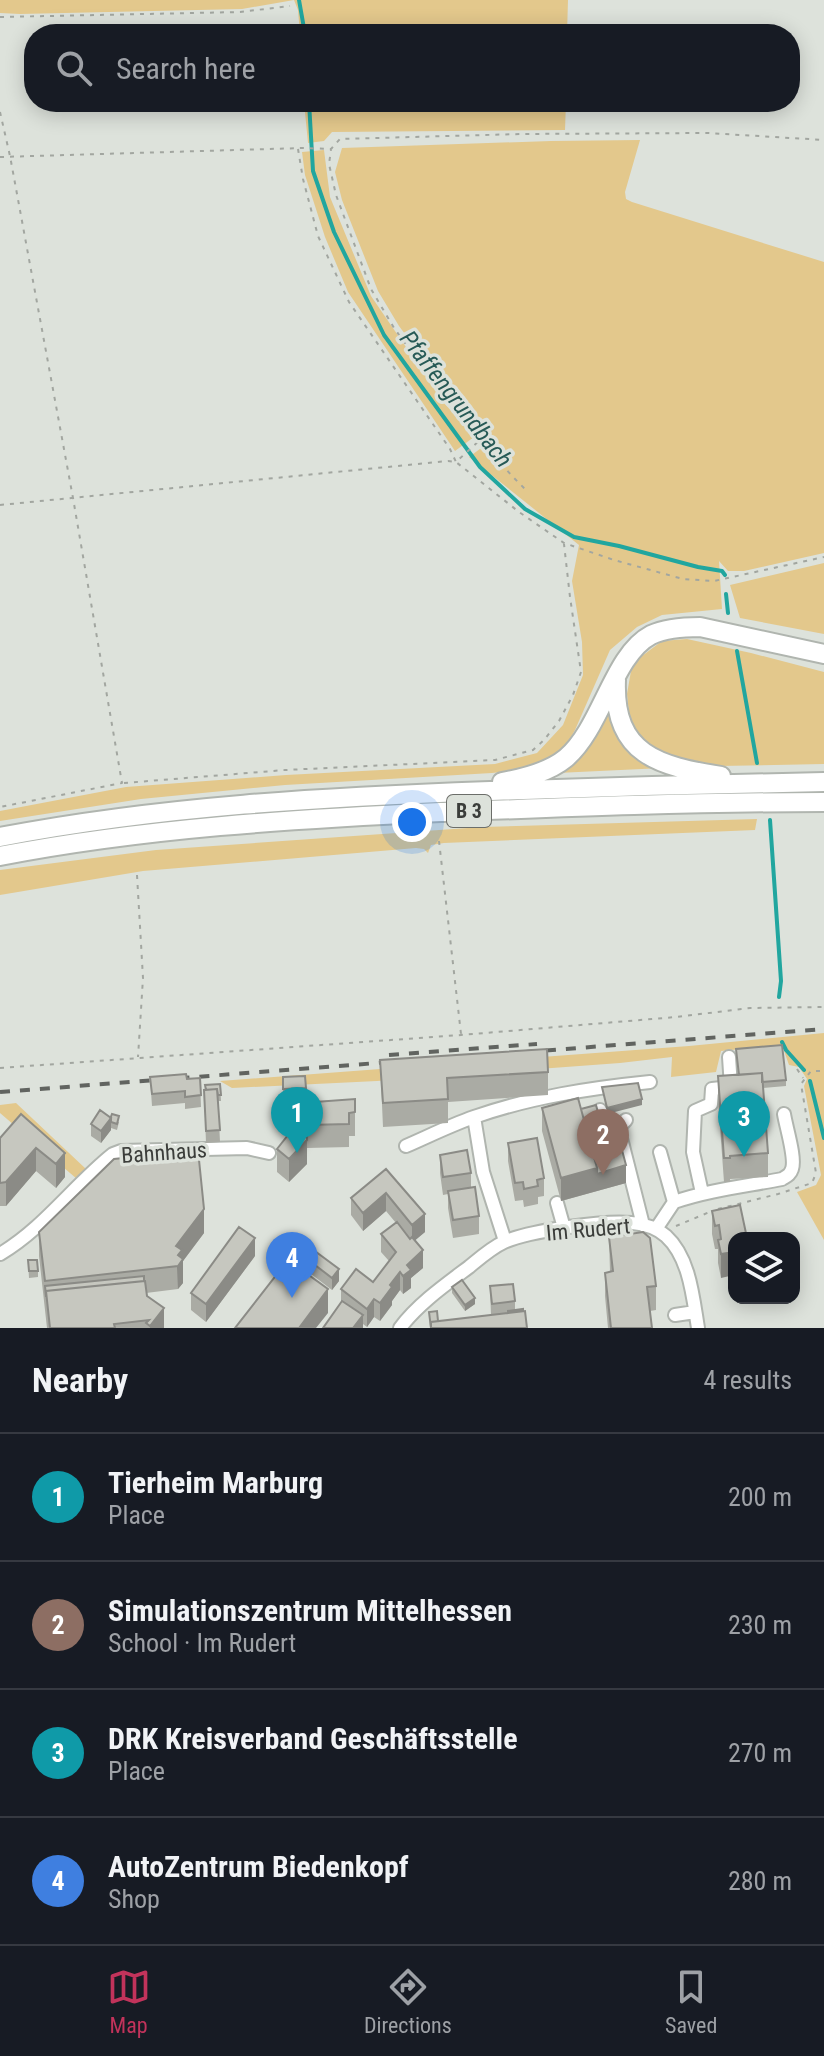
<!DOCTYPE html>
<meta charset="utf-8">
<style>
:root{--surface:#171b24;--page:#242831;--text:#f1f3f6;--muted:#9ea1a6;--line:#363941;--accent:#c2335b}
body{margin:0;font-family:"Roboto Condensed",sans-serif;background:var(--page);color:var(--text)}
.controls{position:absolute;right:24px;bottom:24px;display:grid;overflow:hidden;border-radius:16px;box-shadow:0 4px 20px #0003}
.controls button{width:72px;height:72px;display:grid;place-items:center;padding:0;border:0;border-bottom:2px solid var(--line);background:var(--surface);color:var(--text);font:40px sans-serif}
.you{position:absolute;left:412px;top:822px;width:28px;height:28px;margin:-20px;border:6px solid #fff;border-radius:50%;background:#1a73e8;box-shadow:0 0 0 12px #1a73e833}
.badge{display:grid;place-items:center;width:52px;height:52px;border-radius:50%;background:var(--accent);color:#fff;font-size:26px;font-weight:700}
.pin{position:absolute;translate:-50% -66px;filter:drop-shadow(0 2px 4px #0008)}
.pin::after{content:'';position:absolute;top:42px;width:28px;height:24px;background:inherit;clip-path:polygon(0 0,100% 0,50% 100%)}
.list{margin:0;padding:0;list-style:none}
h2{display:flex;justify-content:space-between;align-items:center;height:104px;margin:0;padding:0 32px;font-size:34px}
h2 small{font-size:26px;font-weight:400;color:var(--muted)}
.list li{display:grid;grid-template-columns:52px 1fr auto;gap:24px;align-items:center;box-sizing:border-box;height:128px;padding:0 32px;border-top:2px solid var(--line)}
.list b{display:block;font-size:30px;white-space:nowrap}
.list p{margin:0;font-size:26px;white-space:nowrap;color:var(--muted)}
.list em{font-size:26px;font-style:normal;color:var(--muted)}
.icon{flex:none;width:44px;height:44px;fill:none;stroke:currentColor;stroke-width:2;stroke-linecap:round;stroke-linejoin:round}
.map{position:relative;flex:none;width:824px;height:1328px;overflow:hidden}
.search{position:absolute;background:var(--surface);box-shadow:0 4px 20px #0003;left:24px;right:24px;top:24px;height:88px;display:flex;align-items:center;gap:20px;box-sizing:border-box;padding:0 28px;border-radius:32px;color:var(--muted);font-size:30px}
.sheet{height:616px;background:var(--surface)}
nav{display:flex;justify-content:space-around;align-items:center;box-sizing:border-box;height:112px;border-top:2px solid var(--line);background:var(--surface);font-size:22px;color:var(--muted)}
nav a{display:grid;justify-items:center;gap:4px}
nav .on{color:var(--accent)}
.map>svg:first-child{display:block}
</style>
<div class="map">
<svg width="824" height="1328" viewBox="0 0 824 1328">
<rect width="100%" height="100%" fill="#dde2db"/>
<path fill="#e3c88c" d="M 0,0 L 568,0 L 567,34 L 300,34 L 298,10 L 294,0 L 242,9 L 20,14 L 0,13 Z
M 304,102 L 566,102 L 565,130 L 332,132 L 324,141 L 308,143 Z
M 640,140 L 625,192 L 626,199 L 632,202 L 824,262 L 824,553 L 744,571 L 728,571 L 719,561 L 722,609 L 662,615 L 637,627 L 610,650 L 575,730 L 565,748 L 549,762 L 520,770 L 492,773 L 285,785 L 141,799 L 0,821 L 0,811 L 126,787 L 286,775 L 495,764 L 537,753 L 563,725 L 583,675 L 582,642 L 572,581 L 579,545 L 469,457 L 492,440 L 453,399 L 399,326 L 378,291 L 342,200 L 335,172 L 342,148 L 551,141 Z
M 324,150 L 330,197 L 371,296 L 445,404 L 474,437 L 455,451 L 348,292 L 325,237 L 305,175 L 302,152 Z
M 824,563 L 824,634 L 740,618 L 730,585 Z
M 687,639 L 751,653 L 824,672 L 824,764 L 718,766 L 665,755 L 649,748 L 636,732 L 629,714 L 627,694 L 631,671 L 638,659 L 662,641 Z
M 610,697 L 618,721 L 663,768 L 557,773 Z
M 757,819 L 755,830 L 444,843 L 431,845 L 428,853 L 424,849 L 416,848 L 143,871 L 0,895 L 0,870 L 156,850 L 482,827 Z
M 824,1033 L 824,1240 L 797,1192 L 816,1185 L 821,1175 L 804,1086 L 807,1079 L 799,1067 L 789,1065 L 782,1045 L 721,1051 L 716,1072 L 671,1077 L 672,1057 L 620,1063 L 377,1081 L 232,1088 L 220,1081 L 689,1046 Z
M 16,1103 L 86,1169 L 77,1179 L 0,1113 L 0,1105 Z"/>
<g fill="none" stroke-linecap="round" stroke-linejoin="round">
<path stroke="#21a69f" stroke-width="4" d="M 299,0 L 305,34
M 309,102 L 313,171 L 334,232 L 384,335 L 480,467 L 525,509 L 574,537 L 619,546 L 698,567 L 722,571 L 725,575
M 726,594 L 728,613
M 737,651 L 757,763
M 770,820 L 781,981 L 779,997
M 782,1042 L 786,1050 L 804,1070
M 810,1081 L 824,1138"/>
<defs>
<path id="minor" d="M 600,1110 L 607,1125 L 618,1128
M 474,1117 L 483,1172 L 505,1241
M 406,1146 C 429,1136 451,1125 474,1117 C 531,1097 591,1088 650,1082
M 623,1146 L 618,1128 L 626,1120
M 608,1150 L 623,1146 L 643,1225
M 660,1152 L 674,1202
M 702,1193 L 693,1152 L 695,1111 L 711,1104 L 712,1089 L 731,1087 L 729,1057
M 557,1203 L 564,1228
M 656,1229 L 674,1202 C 709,1190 746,1186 782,1179 C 787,1176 790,1175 792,1169 C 796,1158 786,1127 784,1114
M 0,1254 C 44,1228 74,1185 113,1154 L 121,1151 L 247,1148 L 269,1153
M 675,1315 L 695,1312
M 400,1328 C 418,1304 445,1285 469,1267 C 480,1258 491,1248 504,1242 C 529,1231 604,1220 632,1223 C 644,1224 657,1228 666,1236 C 690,1258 693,1298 698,1328"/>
<path id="highway" d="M 616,680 C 613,755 659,766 721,776
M 502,782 C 525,778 549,772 566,758 C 602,727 613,655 651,635 C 666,628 683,627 700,627 L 824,654
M 0,837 C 161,806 326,797 490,791 C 601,787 713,784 824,782
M 0,856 C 145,828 294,819 441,812 C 569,807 696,802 824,802"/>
</defs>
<use href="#minor" stroke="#b0b5af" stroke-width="16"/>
<use href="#highway" stroke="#b0b5af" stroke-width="22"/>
<path stroke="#a2a6a0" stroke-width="2" stroke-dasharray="4 6" stroke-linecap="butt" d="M 0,17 L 240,12 L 290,6
M 0,112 L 10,156 L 73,498 L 122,783 L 0,807
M 298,149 L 303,179 L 318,236 L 349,302 L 450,449 L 456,462 L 480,440 L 479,435 L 448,402 L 394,328 L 371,289 L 336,195 L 329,164 L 331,150
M 0,157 L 303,148 L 331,149 L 340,139 L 521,134 L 708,133 L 824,140
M 481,441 L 512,476 L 528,492
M 0,505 L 448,461 L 456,462 L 519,512 L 564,543 L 614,560 L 683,579 L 714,581 L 824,557
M 124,783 L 285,770 L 495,760 L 533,750 L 544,740 L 559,721 L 573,695 L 581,672 L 570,597 L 564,544
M 439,841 L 461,1034
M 137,875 L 143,978 L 138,1057
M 0,1068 L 461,1035 L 676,1017 L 750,1008 L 824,1007
M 797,1069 L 803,1078
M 718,1209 L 778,1194 L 812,1183 L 816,1173 L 801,1084 L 811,1071 L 824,1071
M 676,1226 L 712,1211"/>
<use href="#minor" stroke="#fff" stroke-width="12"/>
<use href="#highway" stroke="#fff" stroke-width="18"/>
<path stroke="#616460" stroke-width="4" stroke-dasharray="10 10" stroke-linecap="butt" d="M 526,1052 L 824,1029
M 389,1055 L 537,1044
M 0,1092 L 403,1061"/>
</g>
<path fill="#aaaba4" d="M 380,1060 L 548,1072 L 548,1095 L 448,1102 L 448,1123 L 383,1127 Z
M 305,1076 L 306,1100 L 294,1100 L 294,1103 L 355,1099 L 355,1136 L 349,1136 L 349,1147 L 307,1148 L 307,1164 L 289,1182 L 277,1172 L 277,1149 L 286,1137 L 286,1120 L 285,1120 L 285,1101 L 283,1101 L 283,1077 Z
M 718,1076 L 786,1080 L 786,1086 L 763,1088 L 768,1153 L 768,1177 L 730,1179 L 730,1182 L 724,1182 L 718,1100 Z
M 150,1077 L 200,1078 L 201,1107 L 185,1109 L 185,1103 L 152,1106 Z
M 220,1084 L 221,1101 L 218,1101 L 220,1142 L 206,1143 L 204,1090 Z
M 542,1108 L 581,1109 L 603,1143 L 626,1183 L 561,1201 L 542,1131 Z
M 21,1114 L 65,1177 L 56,1188 L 36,1171 L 6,1206 L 0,1206 L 0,1138 Z
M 110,1118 L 119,1122 L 117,1130 L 111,1128 L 111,1130 L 101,1143 L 91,1136 L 91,1124 Z
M 508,1143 L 544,1178 L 544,1196 L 538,1197 L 538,1204 L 524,1207 L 523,1200 L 515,1201 L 508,1161 Z
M 440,1155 L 471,1173 L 471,1187 L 479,1216 L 479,1234 L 453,1238 L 448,1208 L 448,1194 L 443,1195 L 440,1173 Z
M 386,1169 L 425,1232 L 415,1240 L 423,1268 L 411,1278 L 411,1288 L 403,1294 L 400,1290 L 392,1301 L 392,1305 L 380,1321 L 374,1317 L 367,1327 L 363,1324 L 363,1328 L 341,1302 L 341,1289 L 373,1282 L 389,1261 L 381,1252 L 381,1234 L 396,1223 L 386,1211 L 363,1231 L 351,1215 L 351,1198 Z
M 740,1205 L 721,1278 L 718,1263 L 718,1249 L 715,1249 L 712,1234 L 712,1211 Z
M 39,1232 L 204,1233 L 183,1261 L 183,1283 L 178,1289 L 146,1293 L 147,1296 L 164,1328 L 47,1328 L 39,1256 Z
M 609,1237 L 656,1286 L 656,1310 L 650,1311 L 652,1328 L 608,1328 L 605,1296 L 605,1273 L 610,1272 Z
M 294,1249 L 339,1281 L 332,1290 L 294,1261 Z
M 255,1256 L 206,1322 L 191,1310 L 191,1293 Z
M 28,1260 L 38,1271 L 38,1277 L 29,1278 Z
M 490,1286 L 515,1301 L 515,1310 L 527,1328 L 430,1328 L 429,1312 L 438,1321 L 491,1315 Z
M 452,1287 L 475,1304 L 465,1311 L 452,1293 Z"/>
<path fill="#8b8b86" d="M 642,1099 L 642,1105 L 607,1114 L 607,1108 Z
M 111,1118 L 111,1130 L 101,1143 L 101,1131 Z
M 603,1131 L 603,1143 L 586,1148 L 586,1136 Z
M 307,1140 L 307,1164 L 289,1182 L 289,1159 Z
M 36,1148 L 36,1171 L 6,1206 L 6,1182 Z
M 65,1153 L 65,1177 L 56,1188 L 56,1164 Z
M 626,1165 L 626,1183 L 561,1201 L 561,1178 L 597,1168 Z
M 386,1193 L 386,1211 L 363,1231 L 363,1213 Z
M 204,1209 L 204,1233 L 183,1261 L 183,1283 L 178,1289 L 176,1246 Z
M 425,1214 L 425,1232 L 412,1243 L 412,1225 Z
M 255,1238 L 255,1256 L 206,1322 L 206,1304 Z
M 423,1250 L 423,1268 L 411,1278 L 411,1288 L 403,1294 L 403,1276 L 407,1265 Z
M 734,1252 L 734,1275 L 721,1278 L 721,1254 Z
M 339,1269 L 339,1281 L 332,1290 L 332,1278 Z
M 400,1272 L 400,1290 L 392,1301 L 392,1305 L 380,1321 L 380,1303 L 390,1285 Z
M 328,1289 L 328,1313 L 316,1328 L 299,1328 Z
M 475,1298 L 475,1304 L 465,1311 L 465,1305 Z
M 374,1299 L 374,1317 L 367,1327 L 367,1309 Z
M 164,1308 L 164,1328 L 150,1328 L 150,1326 Z
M 363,1315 L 363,1328 L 353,1328 Z"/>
<path fill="#c6c7bf" stroke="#8b8b86" stroke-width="2" d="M 782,1045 L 786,1080 L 762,1082 L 762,1073 L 739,1075 L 736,1049 Z
M 547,1049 L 548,1072 L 447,1078 L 448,1099 L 383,1103 L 380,1060 Z
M 762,1073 L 768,1153 L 730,1156 L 730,1158 L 724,1158 L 718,1076 Z
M 186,1074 L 187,1079 L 200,1078 L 201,1095 L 185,1097 L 185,1091 L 152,1094 L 150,1077 Z
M 305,1076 L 306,1088 L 283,1089 L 283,1077 Z
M 638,1083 L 642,1099 L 607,1108 L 602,1087 Z
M 220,1084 L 221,1095 L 218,1095 L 217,1089 L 206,1090 L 205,1085 Z
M 217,1089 L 220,1130 L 206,1131 L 204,1090 Z
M 578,1098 L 597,1168 L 561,1178 L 542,1108 Z
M 285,1099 L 294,1099 L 294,1103 L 288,1104 L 288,1113 L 286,1114 L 285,1114 Z
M 355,1099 L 355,1112 L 349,1113 L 349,1124 L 307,1125 L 307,1140 L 289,1159 L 277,1149 L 288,1135 L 286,1113 L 288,1113 L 288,1104 Z
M 596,1105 L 603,1131 L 588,1135 L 581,1109 Z
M 100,1110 L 111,1118 L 101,1131 L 91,1124 Z
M 21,1114 L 65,1153 L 56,1164 L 36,1148 L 6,1182 L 0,1183 L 0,1138 Z
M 112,1114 L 119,1116 L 117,1124 L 111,1122 L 111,1118 L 110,1119 Z
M 537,1138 L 544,1178 L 537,1180 L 538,1186 L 524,1189 L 523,1182 L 515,1183 L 508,1143 Z
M 619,1139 L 626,1165 L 597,1174 L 597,1168 L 591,1146 Z
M 198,1150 L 204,1209 L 176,1246 L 182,1250 L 178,1255 L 183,1259 L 178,1266 L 45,1281 L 39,1232 L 114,1159 Z
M 467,1150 L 471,1173 L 443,1177 L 440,1155 Z
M 386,1169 L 425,1214 L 412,1225 L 386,1193 L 363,1213 L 351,1198 Z
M 475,1187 L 479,1216 L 453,1220 L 448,1191 Z
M 740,1205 L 747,1238 L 734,1238 L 734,1252 L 721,1254 L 718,1240 L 721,1239 L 719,1225 L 715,1226 L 712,1211 Z
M 397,1222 L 410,1239 L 412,1237 L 423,1250 L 407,1265 L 411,1270 L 403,1276 L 400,1272 L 390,1285 L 392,1287 L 380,1303 L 374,1299 L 367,1309 L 341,1289 L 356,1269 L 373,1282 L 396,1252 L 381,1234 Z
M 239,1227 L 255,1238 L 206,1304 L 191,1293 Z
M 643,1232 L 650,1238 L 656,1286 L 647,1287 L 652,1328 L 611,1328 L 605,1273 L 613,1271 L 609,1237 Z
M 300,1240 L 339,1269 L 332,1278 L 294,1249 Z
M 28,1260 L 37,1260 L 38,1271 L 29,1271 Z
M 288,1260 L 328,1289 L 299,1328 L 235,1328 Z
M 144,1276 L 144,1281 L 46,1291 L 46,1297 L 45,1286 Z
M 462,1280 L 475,1298 L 465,1305 L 452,1287 Z
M 145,1281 L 147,1296 L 164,1308 L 150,1326 L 146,1323 L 149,1320 L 114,1324 L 115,1328 L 50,1328 L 46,1291 Z
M 513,1284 L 515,1301 L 492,1304 L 490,1286 Z
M 342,1301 L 363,1315 L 353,1328 L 323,1328 Z
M 523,1309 L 523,1311 L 508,1313 L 508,1311 Z
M 437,1311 L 438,1321 L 431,1322 L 431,1328 L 429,1312 Z
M 525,1311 L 527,1328 L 431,1328 L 431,1322 Z"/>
<g text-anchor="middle" stroke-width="7" stroke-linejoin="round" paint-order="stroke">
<rect fill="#dde2db" stroke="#6c6e6a" stroke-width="2" x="447" y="795" width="44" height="32" rx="6"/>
<g font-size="20" font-weight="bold" fill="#3b3d3a">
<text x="469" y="818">B 3</text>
</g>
<g font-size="22" fill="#3b3d3a" stroke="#dde2db">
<text transform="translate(164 1152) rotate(-4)" y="8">Bahnhaus</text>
<text transform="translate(588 1229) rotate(-5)" y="8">Im Rudert</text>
</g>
<g font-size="24" font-style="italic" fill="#275a56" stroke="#dde2db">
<text transform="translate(456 399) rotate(52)" y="8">Pfaffengrundbach</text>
</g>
</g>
</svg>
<div class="controls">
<button><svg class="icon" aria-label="layers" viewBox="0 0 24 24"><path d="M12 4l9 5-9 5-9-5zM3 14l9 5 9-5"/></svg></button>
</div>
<div class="you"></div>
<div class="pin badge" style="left:297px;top:1153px;background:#0f9aa8">1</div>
<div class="pin badge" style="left:603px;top:1175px;background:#8d6e63">2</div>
<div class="pin badge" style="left:744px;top:1157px;background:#0f9aa8">3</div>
<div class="pin badge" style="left:292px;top:1298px;background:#3f7fe0">4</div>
<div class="search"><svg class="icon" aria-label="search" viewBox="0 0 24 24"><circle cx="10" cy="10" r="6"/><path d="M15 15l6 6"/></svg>Search here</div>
</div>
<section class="sheet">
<h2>Nearby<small>4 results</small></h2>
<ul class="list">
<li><span class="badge" style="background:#0f9aa8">1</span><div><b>Tierheim Marburg</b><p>Place</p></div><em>200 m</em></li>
<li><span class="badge" style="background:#8d6e63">2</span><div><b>Simulationszentrum Mittelhessen</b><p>School · Im Rudert</p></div><em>230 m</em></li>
<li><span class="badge" style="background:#0f9aa8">3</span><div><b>DRK Kreisverband Geschäftsstelle</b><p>Place</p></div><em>270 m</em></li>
<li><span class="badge" style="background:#3f7fe0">4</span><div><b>AutoZentrum Biedenkopf</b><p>Shop</p></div><em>280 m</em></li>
</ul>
</section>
<nav>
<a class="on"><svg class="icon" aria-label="map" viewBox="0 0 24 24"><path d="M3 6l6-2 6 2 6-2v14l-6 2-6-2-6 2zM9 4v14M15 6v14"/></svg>Map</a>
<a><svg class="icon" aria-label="directions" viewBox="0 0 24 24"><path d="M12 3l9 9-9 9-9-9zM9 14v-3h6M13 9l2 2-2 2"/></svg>Directions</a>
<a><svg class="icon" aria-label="saved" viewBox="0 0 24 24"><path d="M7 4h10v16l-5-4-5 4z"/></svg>Saved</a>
</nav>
